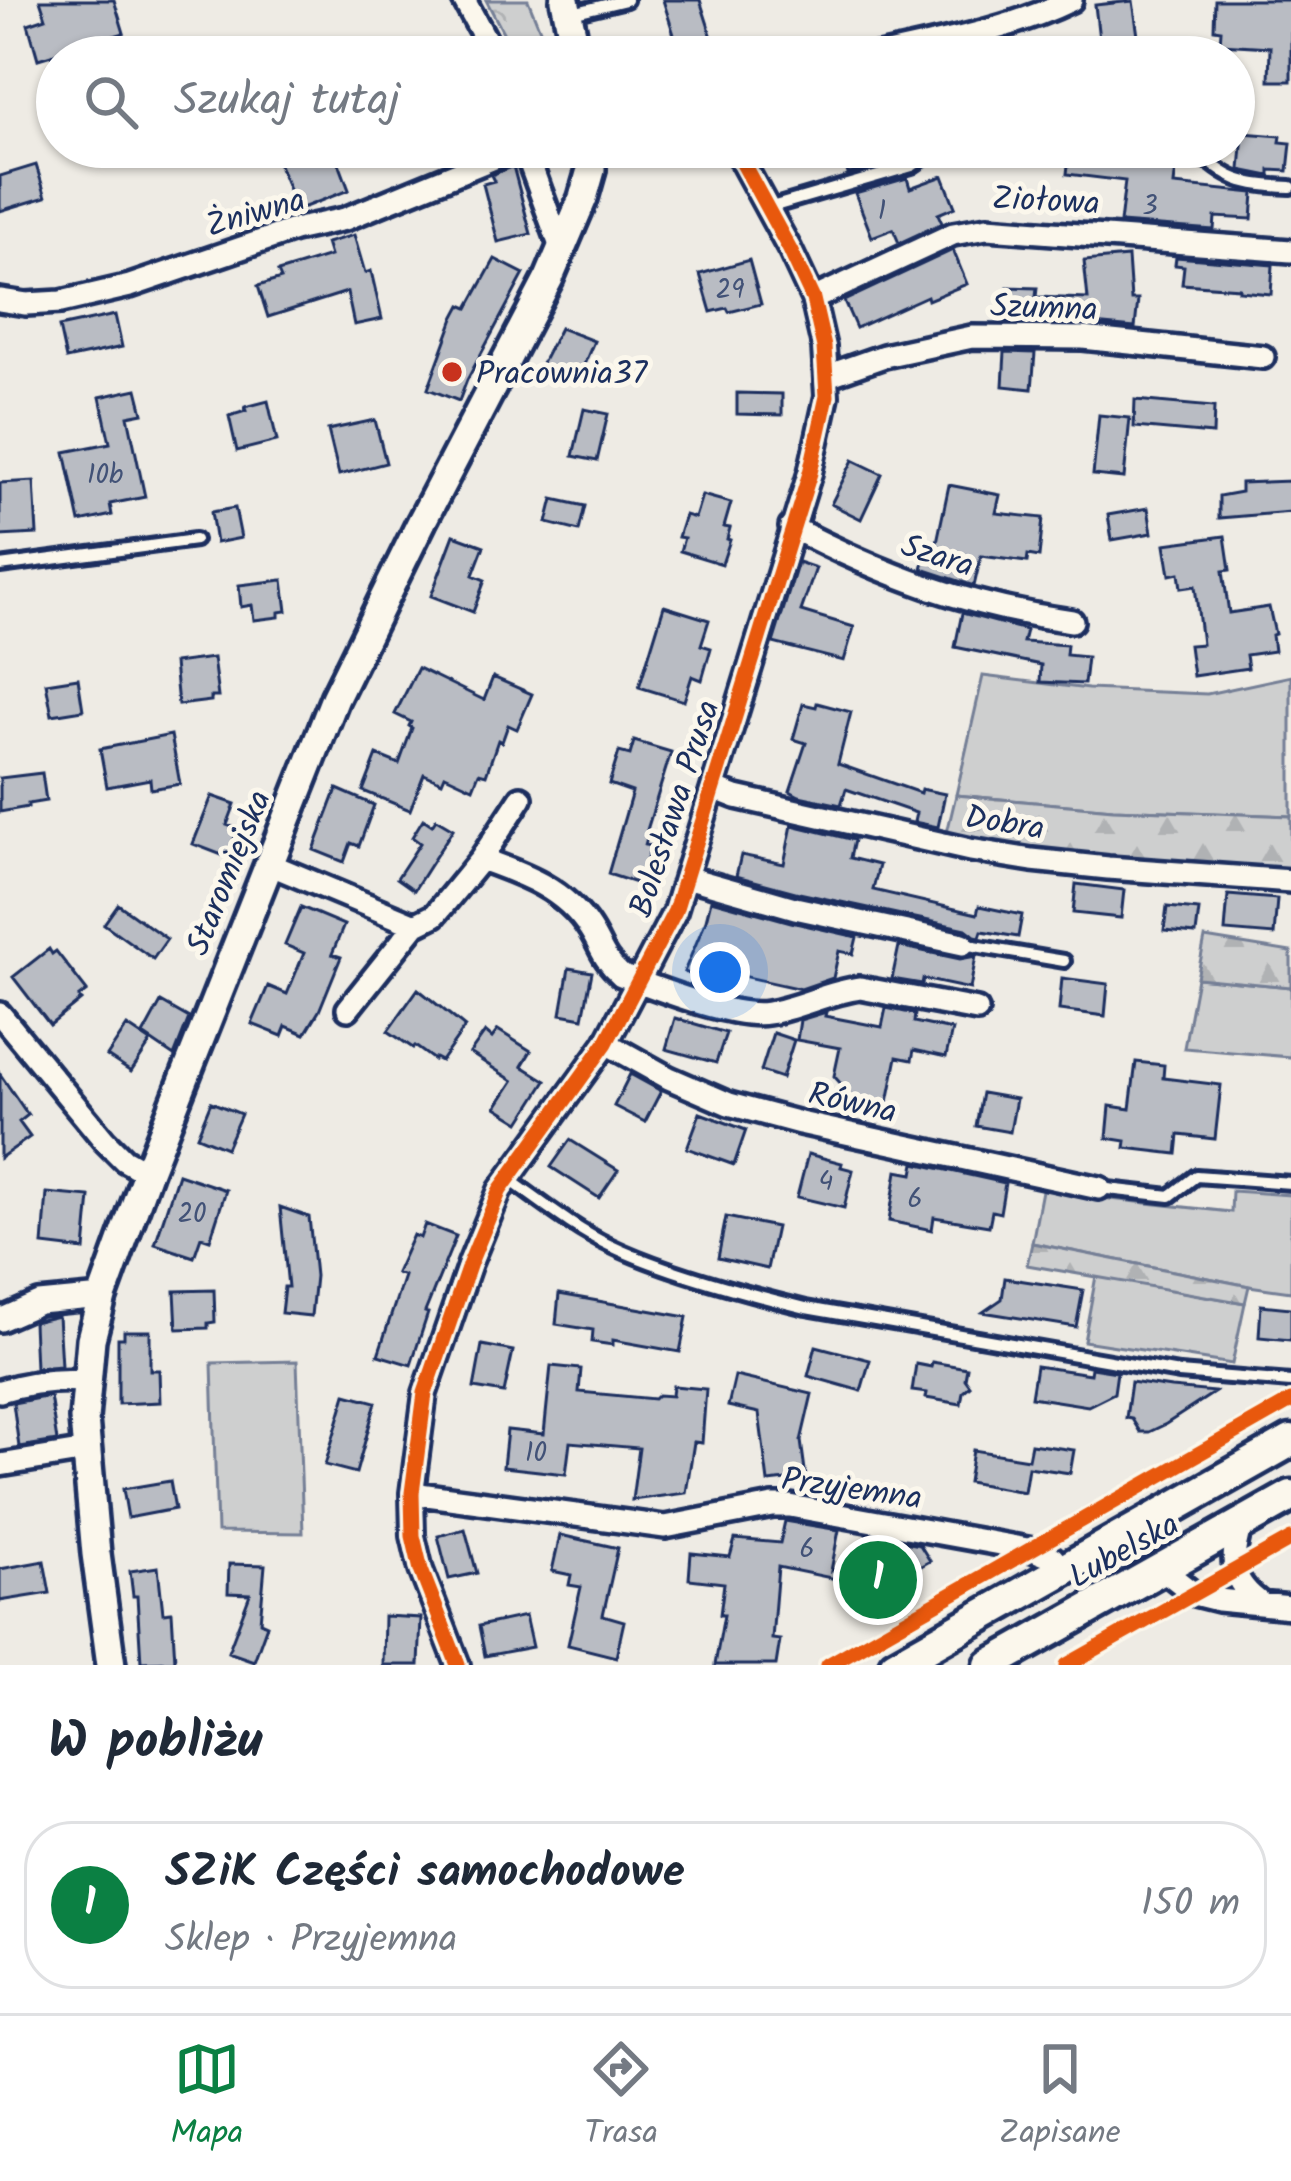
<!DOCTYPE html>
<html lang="pl">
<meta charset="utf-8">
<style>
:root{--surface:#fff;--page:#f6f6f7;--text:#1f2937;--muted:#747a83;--line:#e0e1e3;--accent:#0b8043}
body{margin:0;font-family:Kalam,sans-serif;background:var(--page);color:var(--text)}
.you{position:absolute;left:720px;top:972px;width:42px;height:42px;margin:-30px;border:9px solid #fff;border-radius:50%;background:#1a73e8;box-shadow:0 0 0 18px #1a73e833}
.badge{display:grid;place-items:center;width:78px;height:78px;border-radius:50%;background:var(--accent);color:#fff;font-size:39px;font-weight:700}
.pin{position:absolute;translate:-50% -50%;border:6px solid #fff;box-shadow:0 3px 12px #0006}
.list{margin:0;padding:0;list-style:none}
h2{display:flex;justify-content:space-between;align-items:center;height:156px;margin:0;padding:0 48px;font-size:51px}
h2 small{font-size:39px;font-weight:400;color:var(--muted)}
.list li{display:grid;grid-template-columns:78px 1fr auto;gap:36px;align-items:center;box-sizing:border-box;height:168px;margin:0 24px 24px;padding:0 24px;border:3px solid var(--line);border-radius:48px}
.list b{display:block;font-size:45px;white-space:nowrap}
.list p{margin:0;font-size:39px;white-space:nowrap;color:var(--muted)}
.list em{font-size:39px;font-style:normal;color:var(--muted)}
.icon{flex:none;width:66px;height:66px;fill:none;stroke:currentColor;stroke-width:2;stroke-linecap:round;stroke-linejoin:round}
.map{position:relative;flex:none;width:1291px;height:1665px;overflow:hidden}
.search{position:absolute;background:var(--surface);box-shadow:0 3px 9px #0004;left:36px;right:36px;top:36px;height:132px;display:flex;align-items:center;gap:30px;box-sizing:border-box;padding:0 42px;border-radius:66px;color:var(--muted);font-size:45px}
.sheet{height:348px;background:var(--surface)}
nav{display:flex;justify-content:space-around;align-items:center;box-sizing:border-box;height:168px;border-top:3px solid var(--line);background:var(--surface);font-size:33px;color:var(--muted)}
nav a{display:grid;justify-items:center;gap:6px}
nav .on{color:var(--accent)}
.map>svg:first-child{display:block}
</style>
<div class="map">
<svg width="1291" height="1665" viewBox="0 0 1291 1665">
<defs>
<pattern id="forest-firs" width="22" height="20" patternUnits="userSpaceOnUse" patternTransform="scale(3)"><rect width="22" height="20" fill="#cecfcf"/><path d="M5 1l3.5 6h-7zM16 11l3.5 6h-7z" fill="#b0b2b4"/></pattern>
<pattern id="park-crowns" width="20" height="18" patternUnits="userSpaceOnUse" patternTransform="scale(3)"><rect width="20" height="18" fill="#cecfcf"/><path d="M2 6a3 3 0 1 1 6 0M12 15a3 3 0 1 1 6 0" fill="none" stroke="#b0b2b4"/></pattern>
</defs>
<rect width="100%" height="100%" fill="#eeebe4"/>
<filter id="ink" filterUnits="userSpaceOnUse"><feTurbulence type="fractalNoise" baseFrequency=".00833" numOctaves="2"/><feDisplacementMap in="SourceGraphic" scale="24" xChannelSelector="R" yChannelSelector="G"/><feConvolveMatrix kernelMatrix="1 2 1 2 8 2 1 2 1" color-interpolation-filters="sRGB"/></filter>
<g filter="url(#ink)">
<path fill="#cecfcf" stroke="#747f96" stroke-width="3" d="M 983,676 L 1088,689 L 1207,694 L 1291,676 L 1291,816 L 1113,809 L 956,795 Z
M 1197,978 L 1291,987 L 1291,1057 L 1184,1048 Z
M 1043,1185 L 1110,1199 L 1231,1212 L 1232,1191 L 1291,1195 L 1291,1292 L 1249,1286 L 1032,1243 Z
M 1096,1276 L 1245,1303 L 1232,1364 L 1084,1341 Z
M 297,1361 L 303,1533 L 217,1532 L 212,1363 Z"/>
<path fill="url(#forest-firs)" stroke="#747f96" stroke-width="3" d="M 956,795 L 1113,809 L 1291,816 L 1291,871 L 1064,858 L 946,837 Z
M 1205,938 L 1291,952 L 1291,987 L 1197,978 Z
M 1032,1243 L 1249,1286 L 1245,1303 L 1027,1265 Z"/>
<path fill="url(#park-crowns)" stroke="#747f96" stroke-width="3" d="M 486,0 L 528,0 L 551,57 L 516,57 Z"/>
<path fill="#b9bcc3" stroke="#1b2f5e" stroke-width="3" d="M 40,0 L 114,0 L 124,33 L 38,59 L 28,24 L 46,18 Z
M 663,0 L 700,0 L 716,50 L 694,57 L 681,57 Z
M 1215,0 L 1291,0 L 1291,81 L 1269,81 L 1270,47 L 1220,44 L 1221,30 L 1214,29 Z
M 1133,1 L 1139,43 L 1100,48 L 1095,5 Z
M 1243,133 L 1281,136 L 1280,142 L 1291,143 L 1288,171 L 1270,170 L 1270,176 L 1240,170 Z
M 272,147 L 308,147 L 311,153 L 333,147 L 349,190 L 297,210 Z
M 839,147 L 898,147 L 901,159 L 848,174 Z
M 1070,147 L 1178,149 L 1174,185 L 1254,193 L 1252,219 L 1215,217 L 1214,230 L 1120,223 L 1125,181 L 1067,174 Z
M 36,165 L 46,197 L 0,211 L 0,176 Z
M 513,166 L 531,234 L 498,242 L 483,184 L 494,181 L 491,175 Z
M 943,176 L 955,207 L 938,214 L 942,223 L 899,243 L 893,229 L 872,237 L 855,193 L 907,178 L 910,188 Z
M 354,235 L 365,273 L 371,271 L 382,319 L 354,325 L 347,292 L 268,317 L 258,286 L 281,279 L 278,272 L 330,256 L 326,243 Z
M 953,250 L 967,284 L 928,300 L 927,296 L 856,328 L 844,301 Z
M 1128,257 L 1131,300 L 1138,300 L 1135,328 L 1083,323 L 1006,322 L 1008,287 L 1037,288 L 1036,297 L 1088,299 L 1084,261 Z
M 1176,257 L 1273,265 L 1271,294 L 1239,291 L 1239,288 L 1182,284 L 1184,266 L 1175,265 Z
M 495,259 L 524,274 L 467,380 L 459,401 L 428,389 L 454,318 L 461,305 L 468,308 Z
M 749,260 L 761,304 L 729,312 L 727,308 L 711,312 L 700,274 Z
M 115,315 L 122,347 L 66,359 L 59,327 Z
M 560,328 L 594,341 L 577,381 L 540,367 Z
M 1005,352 L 1035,353 L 1032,389 L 1003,386 Z
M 137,389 L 143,413 L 128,416 L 145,497 L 110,504 L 112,515 L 80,522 L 65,452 L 110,443 L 100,397 Z
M 737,393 L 782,394 L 782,415 L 737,414 Z
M 1135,400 L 1214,407 L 1213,434 L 1134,427 Z
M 268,401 L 277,441 L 237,451 L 229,416 L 246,411 L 245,407 Z
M 584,409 L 608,414 L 597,461 L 573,456 Z
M 1099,415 L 1130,418 L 1124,478 L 1093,475 Z
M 375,420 L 386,463 L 339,475 L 328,430 Z
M 853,460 L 882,474 L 861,519 L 831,504 Z
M 34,481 L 37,534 L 0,536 L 0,483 Z
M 1291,481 L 1291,512 L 1219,518 L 1219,496 L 1241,492 L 1241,483 Z
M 949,485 L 1000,495 L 996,513 L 1043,518 L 1039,557 L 1028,555 L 1027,562 L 981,556 L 974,586 L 922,569 L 929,540 L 937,542 Z
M 702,495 L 731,503 L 724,527 L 730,528 L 727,539 L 730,540 L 722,564 L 680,551 L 684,538 L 678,537 L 685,515 L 695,518 Z
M 553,499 L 585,506 L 579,531 L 547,523 Z
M 235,508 L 241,538 L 216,543 L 211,512 Z
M 1148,508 L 1152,533 L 1112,540 L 1108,515 Z
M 454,535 L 484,546 L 473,575 L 485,580 L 473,612 L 431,596 Z
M 1225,536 L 1230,570 L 1223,571 L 1229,613 L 1269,607 L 1275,634 L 1272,635 L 1274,651 L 1246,655 L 1248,668 L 1193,676 L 1189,645 L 1202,644 L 1195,586 L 1181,588 L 1179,573 L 1170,575 L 1165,544 Z
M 798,562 L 816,568 L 801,611 L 854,627 L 844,661 L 773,643 Z
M 283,580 L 287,611 L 279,612 L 279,617 L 254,620 L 252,605 L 241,607 L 239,585 Z
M 664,606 L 709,620 L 701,645 L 711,648 L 702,680 L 692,676 L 684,701 L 639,687 Z
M 962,613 L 1026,630 L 1023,642 L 1067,645 L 1066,655 L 1087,657 L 1084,684 L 1040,682 L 1041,665 L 955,647 Z
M 213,658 L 218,697 L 211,697 L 211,701 L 178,705 L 174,663 Z
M 418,668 L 484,700 L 493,677 L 532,694 L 517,729 L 508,725 L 502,742 L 498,740 L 486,775 L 479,773 L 473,788 L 445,775 L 442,782 L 424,774 L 410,810 L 363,791 L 377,755 L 399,764 L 412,728 L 409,726 L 411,722 L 395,714 Z
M 78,678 L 83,710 L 52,715 L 46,683 Z
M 817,703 L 851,712 L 838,764 L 920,793 L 921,789 L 945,794 L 938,827 L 914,822 L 916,813 L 846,789 L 841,805 L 799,796 L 790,791 L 806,743 L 793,739 L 803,704 L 816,707 Z
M 171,735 L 180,784 L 151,789 L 150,779 L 107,787 L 100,749 Z
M 634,741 L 671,752 L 647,830 L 649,831 L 645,845 L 651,846 L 639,884 L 608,874 L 632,792 L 609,784 L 619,752 L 630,755 Z
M 42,773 L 46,801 L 28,804 L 28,807 L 0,812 L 0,778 Z
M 337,789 L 374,805 L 359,846 L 351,843 L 344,862 L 314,850 Z
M 212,796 L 235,804 L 227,825 L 238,829 L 227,857 L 193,844 Z
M 423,819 L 432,825 L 436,819 L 453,829 L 414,890 L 397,878 L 420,843 L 412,837 Z
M 792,825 L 854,840 L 850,858 L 879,865 L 873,890 L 977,914 L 979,906 L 1022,915 L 1018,937 L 982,931 L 980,937 L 975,936 L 966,929 L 799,893 L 736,876 L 741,855 L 784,864 Z
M 1076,884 L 1124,890 L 1121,918 L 1073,913 Z
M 1228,895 L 1277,899 L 1274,935 L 1225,931 Z
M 711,900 L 791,922 L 857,937 L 853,954 L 839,951 L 833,978 L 801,989 L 729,973 L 722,988 L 684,972 L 706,920 Z
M 118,904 L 167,939 L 153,959 L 104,924 Z
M 301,907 L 344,925 L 332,954 L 341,957 L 319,1011 L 305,1034 L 286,1026 L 282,1036 L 252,1024 L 268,986 L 287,994 L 304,953 L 285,945 Z
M 1167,907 L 1199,910 L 1196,934 L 1164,931 Z
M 899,946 L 960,959 L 976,956 L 970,989 L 923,979 L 922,984 L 892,979 Z
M 49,949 L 52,954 L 56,951 L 87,991 L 79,997 L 81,1000 L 50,1025 L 13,977 Z
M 569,968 L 592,972 L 583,1018 L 561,1014 Z
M 1062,978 L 1108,984 L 1105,1016 L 1059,1010 Z
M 418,989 L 465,1027 L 441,1061 L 435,1058 L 434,1060 L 415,1046 L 413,1048 L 388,1031 Z
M 161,1002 L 189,1018 L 174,1056 L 143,1035 Z
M 886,1008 L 915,1014 L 914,1022 L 952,1030 L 946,1057 L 914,1050 L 912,1060 L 897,1057 L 886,1112 L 842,1103 L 845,1085 L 841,1084 L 834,1076 L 840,1048 L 797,1040 L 800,1020 L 826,1012 L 825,1016 L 882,1027 Z
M 675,1018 L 726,1033 L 716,1063 L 666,1049 Z
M 127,1026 L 151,1042 L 131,1072 L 107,1056 Z
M 498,1030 L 531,1051 L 522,1066 L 546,1081 L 520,1122 L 496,1107 L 513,1081 L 470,1053 L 485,1032 L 492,1038 Z
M 773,1033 L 794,1040 L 782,1078 L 761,1071 Z
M 1136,1062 L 1164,1065 L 1163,1078 L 1221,1085 L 1215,1139 L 1179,1135 L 1177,1154 L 1125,1148 L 1126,1141 L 1107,1138 L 1110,1106 L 1130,1109 Z
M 0,1074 L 28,1115 L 19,1122 L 30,1137 L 0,1158 Z
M 630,1074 L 661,1091 L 645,1122 L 614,1106 Z
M 982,1093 L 1016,1099 L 1010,1132 L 976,1126 Z
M 211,1102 L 241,1114 L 226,1148 L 197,1136 Z
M 700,1113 L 746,1130 L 734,1165 L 687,1148 Z
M 570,1140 L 618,1170 L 599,1198 L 551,1167 Z
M 808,1154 L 842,1163 L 841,1167 L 853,1170 L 844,1208 L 797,1197 Z
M 915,1163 L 1005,1183 L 1000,1213 L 992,1211 L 989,1226 L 934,1217 L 932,1230 L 889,1221 L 897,1171 L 913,1174 Z
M 178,1174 L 226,1190 L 210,1240 L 201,1237 L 194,1257 L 155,1244 Z
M 47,1193 L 90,1197 L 85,1250 L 43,1245 Z
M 280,1207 L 309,1217 L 315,1276 L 311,1316 L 281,1313 L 284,1287 L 288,1287 Z
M 726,1217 L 776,1227 L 767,1269 L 718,1258 Z
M 425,1224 L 456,1236 L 425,1312 L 428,1313 L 411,1365 L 378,1355 L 404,1276 L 396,1273 L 413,1235 L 420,1238 Z
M 1005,1278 L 1083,1290 L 1076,1327 L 983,1312 L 1002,1299 Z
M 214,1290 L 215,1322 L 208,1323 L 208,1328 L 177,1329 L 175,1291 Z
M 559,1294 L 687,1317 L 680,1352 L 613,1340 L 613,1345 L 592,1342 L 593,1330 L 556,1324 Z
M 1261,1305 L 1291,1308 L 1291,1340 L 1259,1337 Z
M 58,1316 L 61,1366 L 35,1368 L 33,1322 Z
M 124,1331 L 150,1331 L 150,1370 L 159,1370 L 160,1402 L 118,1404 L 118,1338 L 124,1338 Z
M 482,1345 L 513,1351 L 504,1393 L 474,1388 Z
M 816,1346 L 870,1360 L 861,1391 L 808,1376 Z
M 932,1362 L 967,1368 L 965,1379 L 970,1386 L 963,1392 L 961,1404 L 926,1398 L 927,1393 L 912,1391 L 916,1364 L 931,1367 Z
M 551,1366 L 581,1369 L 579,1392 L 654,1399 L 658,1395 L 672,1396 L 673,1386 L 706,1389 L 702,1443 L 694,1442 L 686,1493 L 632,1500 L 639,1448 L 570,1442 L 566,1474 L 503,1467 L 507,1430 L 544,1434 Z
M 1036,1366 L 1090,1374 L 1091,1368 L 1117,1372 L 1114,1393 L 1088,1406 L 1031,1397 Z
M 735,1376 L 812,1394 L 801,1441 L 806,1478 L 768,1482 L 759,1413 L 728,1406 Z
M 1131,1382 L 1171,1388 L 1215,1392 L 1166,1424 L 1149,1432 L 1140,1432 L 1132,1419 L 1126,1418 Z
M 346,1394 L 376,1402 L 356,1473 L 325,1465 Z
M 50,1396 L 57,1441 L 19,1447 L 13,1403 Z
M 1031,1444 L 1074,1450 L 1070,1473 L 1028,1467 L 1024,1492 L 968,1482 L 973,1450 L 1028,1459 Z
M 170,1481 L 175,1509 L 128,1518 L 123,1489 Z
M 785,1521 L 839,1530 L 831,1571 L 889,1539 L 920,1545 L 930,1561 L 864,1598 L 856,1583 L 778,1567 L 772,1639 L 780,1640 L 776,1665 L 715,1665 L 724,1615 L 720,1615 L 724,1583 L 689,1579 L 691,1553 L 730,1557 L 735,1539 L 780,1543 Z
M 465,1529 L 477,1573 L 449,1579 L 438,1536 Z
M 560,1535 L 618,1548 L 603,1615 L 624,1621 L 616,1657 L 568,1645 L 581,1587 L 569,1585 L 571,1575 L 552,1571 Z
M 44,1561 L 50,1593 L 0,1601 L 0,1569 Z
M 229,1564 L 265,1565 L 260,1622 L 267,1625 L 254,1661 L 228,1652 L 250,1594 L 228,1593 Z
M 158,1567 L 163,1613 L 172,1612 L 175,1661 L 141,1662 L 137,1596 L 133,1596 L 130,1571 Z
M 384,1616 L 421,1618 L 419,1665 L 383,1665 Z
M 525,1616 L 532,1647 L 485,1656 L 479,1626 Z"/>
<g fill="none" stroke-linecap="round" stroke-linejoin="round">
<defs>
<path id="service" d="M 572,13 L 626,0
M 1193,147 C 1227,181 1243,185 1291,187
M 768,208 L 912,166 L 940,147
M 0,566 L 195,540
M 963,944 L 1064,961
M 507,1178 C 540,1201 573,1228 609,1245 C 665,1272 744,1293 806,1308 L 1179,1373 L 1291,1382
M 1099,1188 L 1170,1196 L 1196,1176 L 1291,1183"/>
<path id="minor" d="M 464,0 L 495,57
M 874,57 C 941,42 1009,30 1071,0
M 524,147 L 562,251
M 813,299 L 953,234 L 987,228 L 1291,251
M 0,300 L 26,304 L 61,302 L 130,286 L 294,230 L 345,219 L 521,147
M 827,376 L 884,356 L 972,337 L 1083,338 L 1263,357
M 791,527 C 883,575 969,607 1072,621
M 713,788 L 736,797 L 970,850 L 1032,860 L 1108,868 L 1291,881
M 481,859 C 523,874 565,889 590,929 C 602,948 602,958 621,975 C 656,988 733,1019 768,1013 C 799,1008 828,992 860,988 L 977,1010
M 269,864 L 415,925
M 686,877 L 795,908 L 963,944
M 348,1009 L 415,925 L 435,915 L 481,859 L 521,798
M 0,1014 L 104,1140 L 124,1160 L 147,1173
M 606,1043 L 669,1078 L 729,1104 L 800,1123 L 1099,1188
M 0,1320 L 39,1303 L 102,1297
M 0,1391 C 29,1382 55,1379 85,1381
M 0,1465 L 86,1451
M 412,1493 L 665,1527 L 773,1506 L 790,1506 L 1033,1550 L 1053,1558 L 1061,1571
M 1241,1524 C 1230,1560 1229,1581 1262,1604
M 1161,1568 L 1194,1594 L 1218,1600 L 1291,1607
M 458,1665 L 421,1570 L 413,1536 L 412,1493 L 425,1393 L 470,1263 L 500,1190 L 606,1043 L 675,911 L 810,473 L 827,396 L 824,347 L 813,299 L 790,250 L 734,147"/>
<path id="tertiary" d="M 565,0 L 577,57
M 111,1665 L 96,1554 L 84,1419 L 91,1339 L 102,1297 L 147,1173 L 335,698 L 422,521 L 549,278 L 583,198 L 591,170 L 591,147"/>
<path id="secondary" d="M 895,1665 L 1291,1441
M 990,1665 L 1291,1496"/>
</defs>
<use href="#service" stroke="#1b2f5e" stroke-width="20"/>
<use href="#minor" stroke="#1b2f5e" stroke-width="30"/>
<use href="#tertiary" stroke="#1b2f5e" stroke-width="36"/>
<use href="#secondary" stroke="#1b2f5e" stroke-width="39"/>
<use href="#service" stroke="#fbf7ec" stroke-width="10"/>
<use href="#minor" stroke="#fbf7ec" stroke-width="21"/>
<use href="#tertiary" stroke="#fbf7ec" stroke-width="27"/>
<use href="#secondary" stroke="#fbf7ec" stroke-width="30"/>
<defs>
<path id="cycleway" d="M 458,1665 L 421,1570 L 413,1536 L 412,1493 L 425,1393 L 470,1263 L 500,1190 L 606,1043 L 675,911 L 810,473 L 827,396 L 824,347 L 813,299 L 790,250 L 734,147
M 828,1665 L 1291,1401
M 1067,1665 L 1291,1539"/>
</defs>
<use href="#cycleway" stroke="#fbf7ec" stroke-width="22"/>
<use href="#cycleway" stroke="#e8590c" stroke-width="15"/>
</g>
</g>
<circle fill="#c8321e" stroke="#fbf7ec" stroke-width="4.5" cx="452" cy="372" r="12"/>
<g text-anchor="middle" stroke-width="10" stroke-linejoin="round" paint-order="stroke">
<g font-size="27" fill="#425277">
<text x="1150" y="214">3</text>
<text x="882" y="219">1</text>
<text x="730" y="298">29</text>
<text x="105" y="483">10b</text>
<text x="826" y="1190">4</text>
<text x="915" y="1207">6</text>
<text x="192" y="1222">20</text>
<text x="536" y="1461">10</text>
<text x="807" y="1557">6</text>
</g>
<g font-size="33" fill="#1b2f5e" stroke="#fbf7ec">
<text transform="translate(1046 199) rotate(3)" y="12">Ziołowa</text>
<text transform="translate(255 211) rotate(-16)" y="12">Żniwna</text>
<text transform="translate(1044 306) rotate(2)" y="12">Szumna</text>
<text transform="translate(938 554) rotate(18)" y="12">Szara</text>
<text transform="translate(673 808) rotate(-72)" y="12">Bolesława Prusa</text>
<text transform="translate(1005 821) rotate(9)" y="12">Dobra</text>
<text transform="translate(227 872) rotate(-68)" y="12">Staromiejska</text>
<text transform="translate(853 1101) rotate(13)" y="12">Równa</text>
<text transform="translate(852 1487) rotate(8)" y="12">Przyjemna</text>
<text transform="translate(1123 1549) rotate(-29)" y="12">Lubelska</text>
</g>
<g font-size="33" fill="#1b2f5e" stroke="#fbf7ec" text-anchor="start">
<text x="476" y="384">Pracownia37</text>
</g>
</g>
</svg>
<div class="you"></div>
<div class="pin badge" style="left:878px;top:1580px">1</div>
<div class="search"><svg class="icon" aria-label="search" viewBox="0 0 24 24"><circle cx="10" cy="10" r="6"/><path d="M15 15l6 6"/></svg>Szukaj tutaj</div>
</div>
<section class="sheet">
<h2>W pobliżu<small></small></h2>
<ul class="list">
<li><span class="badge">1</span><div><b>SZiK Części samochodowe</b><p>Sklep · Przyjemna</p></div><em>150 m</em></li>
</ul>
</section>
<nav>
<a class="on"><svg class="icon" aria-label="map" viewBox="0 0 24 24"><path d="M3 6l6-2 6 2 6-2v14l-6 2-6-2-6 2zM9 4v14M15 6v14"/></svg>Mapa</a>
<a><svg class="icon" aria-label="directions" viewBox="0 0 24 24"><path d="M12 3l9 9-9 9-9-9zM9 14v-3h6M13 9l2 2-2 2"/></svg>Trasa</a>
<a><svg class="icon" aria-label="saved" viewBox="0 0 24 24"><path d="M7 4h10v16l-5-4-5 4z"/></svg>Zapisane</a>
</nav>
